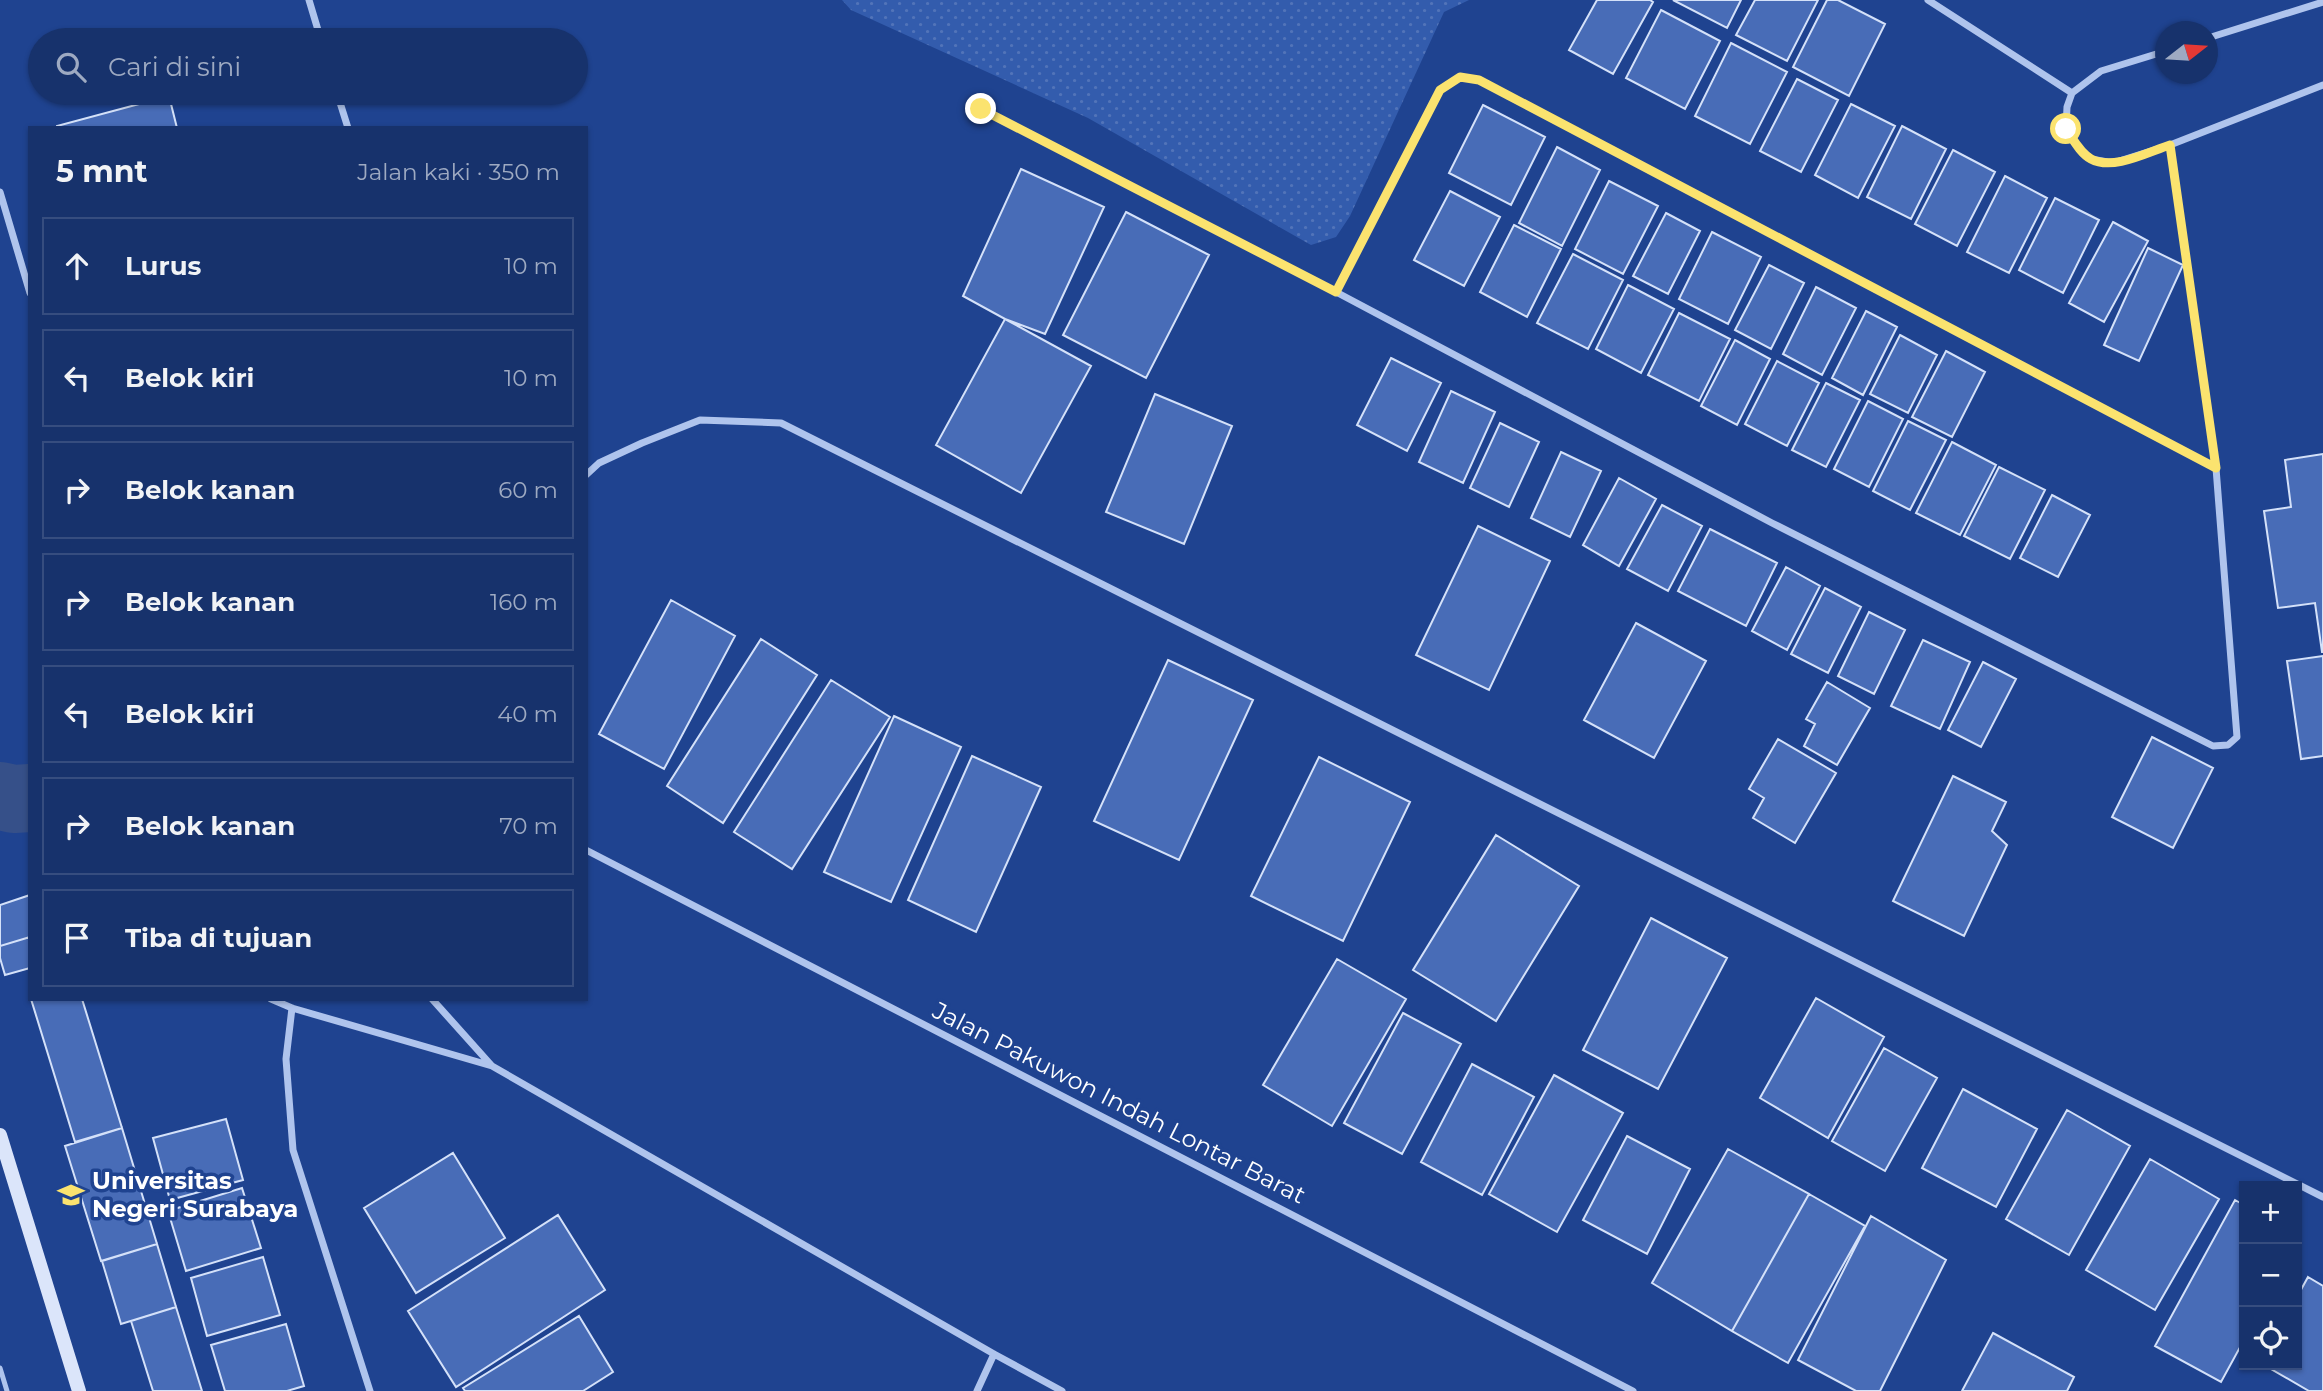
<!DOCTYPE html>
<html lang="id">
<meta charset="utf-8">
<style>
:root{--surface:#17326c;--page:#203a72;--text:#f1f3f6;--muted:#9eaac2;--line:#364d7f}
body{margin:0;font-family:Montserrat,sans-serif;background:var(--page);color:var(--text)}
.controls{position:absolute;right:21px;bottom:21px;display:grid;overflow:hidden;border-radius:0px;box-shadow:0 2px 5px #0004}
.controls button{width:63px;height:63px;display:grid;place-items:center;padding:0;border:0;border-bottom:2px solid var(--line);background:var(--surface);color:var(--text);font:35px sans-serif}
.compass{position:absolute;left:2155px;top:21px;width:63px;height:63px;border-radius:50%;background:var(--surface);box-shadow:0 2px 5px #0004;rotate:73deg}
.stop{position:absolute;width:21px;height:21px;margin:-16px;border:5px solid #fbe36f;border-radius:50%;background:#fff}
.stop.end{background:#fbe36f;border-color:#fff;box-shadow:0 2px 7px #0008}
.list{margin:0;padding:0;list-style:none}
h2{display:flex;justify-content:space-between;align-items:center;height:91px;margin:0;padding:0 28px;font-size:30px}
h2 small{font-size:23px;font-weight:400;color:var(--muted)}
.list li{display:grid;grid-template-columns:46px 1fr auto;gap:21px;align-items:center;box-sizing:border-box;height:98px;margin:0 14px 14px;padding:0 14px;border:2px solid var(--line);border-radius:0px}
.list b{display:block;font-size:26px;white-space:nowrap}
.list em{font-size:23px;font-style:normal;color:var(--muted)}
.icon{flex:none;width:38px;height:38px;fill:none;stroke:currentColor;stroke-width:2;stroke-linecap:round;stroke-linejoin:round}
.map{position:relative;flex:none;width:2323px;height:1391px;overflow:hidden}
.search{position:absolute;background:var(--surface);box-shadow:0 2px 5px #0004;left:28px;top:28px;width:560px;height:77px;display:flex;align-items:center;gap:18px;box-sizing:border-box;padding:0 24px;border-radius:38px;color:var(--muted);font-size:26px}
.panel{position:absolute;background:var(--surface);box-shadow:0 2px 5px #0004;left:28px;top:126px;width:560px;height:875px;border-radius:0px}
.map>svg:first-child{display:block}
</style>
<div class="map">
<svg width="2323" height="1391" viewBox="0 0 2323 1391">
<defs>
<pattern id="grass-dots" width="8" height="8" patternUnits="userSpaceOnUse" patternTransform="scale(1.75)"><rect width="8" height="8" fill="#335cad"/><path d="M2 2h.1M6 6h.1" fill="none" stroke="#5274b9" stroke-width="1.8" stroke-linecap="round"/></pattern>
</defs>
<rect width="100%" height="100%" fill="#1f4390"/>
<path fill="url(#grass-dots)" d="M 842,0 L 1469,0 L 1444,12 L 1350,216 L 1336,237 L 1311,245 L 1088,118 L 851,10 Z"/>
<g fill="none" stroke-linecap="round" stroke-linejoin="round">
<path stroke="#365089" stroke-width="68" d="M 0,796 L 14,799 L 30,798"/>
</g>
<path fill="#486cb7" stroke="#d4e1f9" stroke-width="2" d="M 1597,0 L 1650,0 L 1653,2 L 1613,74 L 1569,50 Z
M 1673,0 L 1741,0 L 1727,28 Z
M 1755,0 L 1818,0 L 1787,61 L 1736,35 Z
M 1827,0 L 1838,0 L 1885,24 L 1849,96 L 1793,67 Z
M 1661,10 L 1720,41 L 1685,109 L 1626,78 Z
M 1731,43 L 1787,72 L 1750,144 L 1695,116 Z
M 1797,79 L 1838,100 L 1801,172 L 1760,151 Z
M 169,96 L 177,128 L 57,128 L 57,126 Z
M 1851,104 L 1895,126 L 1858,198 L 1815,175 Z
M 1483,105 L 1545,137 L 1511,205 L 1449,173 Z
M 1902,126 L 1946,149 L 1911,219 L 1867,197 Z
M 1557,147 L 1600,170 L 1562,246 L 1519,223 Z
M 1953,150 L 1995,172 L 1957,246 L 1915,224 Z
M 1021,169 L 1104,207 L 1045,334 L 1005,319 L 963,296 Z
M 2005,176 L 2047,198 L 2009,273 L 1967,252 Z
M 1609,181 L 1658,206 L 1623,274 L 1575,249 Z
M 1450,191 L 1500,217 L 1464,286 L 1414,260 Z
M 2055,198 L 2099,220 L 2063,293 L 2019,270 Z
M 1126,212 L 1209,255 L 1146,378 L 1063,335 Z
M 1666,213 L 1700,231 L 1668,294 L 1633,276 Z
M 2113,222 L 2148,241 L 2104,322 L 2069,303 Z
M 1514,225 L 1561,249 L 1527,317 L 1480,292 Z
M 1712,232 L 1761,257 L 1728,324 L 1679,299 Z
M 2148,248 L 2183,265 L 2139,361 L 2104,345 Z
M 1573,254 L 1623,280 L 1588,349 L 1537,323 Z
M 1769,265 L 1804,283 L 1771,349 L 1735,330 Z
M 1628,285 L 1674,309 L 1641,373 L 1596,349 Z
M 1816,287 L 1856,308 L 1822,375 L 1783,354 Z
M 1866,311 L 1897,327 L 1863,395 L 1832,378 Z
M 1679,313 L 1730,339 L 1699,401 L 1648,375 Z
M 1005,319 L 1091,366 L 1021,493 L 936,445 Z
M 1900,335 L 1937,355 L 1908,413 L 1870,394 Z
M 1735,340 L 1770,359 L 1737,425 L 1701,406 Z
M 1946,351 L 1985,372 L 1952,437 L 1912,417 Z
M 1391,358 L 1441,383 L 1407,451 L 1357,425 Z
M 1777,361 L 1819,383 L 1787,446 L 1745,424 Z
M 1826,383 L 1860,400 L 1826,467 L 1792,450 Z
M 1451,391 L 1495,412 L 1463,483 L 1419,462 Z
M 1155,394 L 1232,426 L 1184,544 L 1106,512 Z
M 1868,401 L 1903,419 L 1869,487 L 1834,469 Z
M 1908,421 L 1946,440 L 1910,510 L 1873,491 Z
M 1500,423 L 1539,442 L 1509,507 L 1470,488 Z
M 1952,442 L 1996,465 L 1960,535 L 1916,513 Z
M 1561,452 L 1601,471 L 1570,537 L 1531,518 Z
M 2323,454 L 2323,652 L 2322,652 L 2315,603 L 2278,608 L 2264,511 L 2291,507 L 2285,460 Z
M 1999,467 L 2045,490 L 2010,559 L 1964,536 Z
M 1619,478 L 1656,499 L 1619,566 L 1583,545 Z
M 2052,495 L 2090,515 L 2058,577 L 2020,558 Z
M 1662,505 L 1702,526 L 1668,591 L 1627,569 Z
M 1478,526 L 1550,561 L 1489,690 L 1416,655 Z
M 1710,529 L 1777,563 L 1746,626 L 1678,591 Z
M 1786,567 L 1820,586 L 1787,650 L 1752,631 Z
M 1825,588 L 1861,607 L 1828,673 L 1791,654 Z
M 671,600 L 735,636 L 664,769 L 599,734 Z
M 1869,612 L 1905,630 L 1874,694 L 1838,676 Z
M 1636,623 L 1706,661 L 1654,758 L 1584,720 Z
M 761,639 L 817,675 L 723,823 L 667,786 Z
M 1923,640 L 1970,662 L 1940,729 L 1891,706 Z
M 2323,656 L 2323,756 L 2301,759 L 2287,661 Z
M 1168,660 L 1253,700 L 1179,860 L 1094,821 Z
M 1983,662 L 2016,679 L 1981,747 L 1948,730 Z
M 831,680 L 890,717 L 792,869 L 734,832 Z
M 1827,682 L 1870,708 L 1837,765 L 1804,746 L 1815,724 L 1806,719 Z
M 894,716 L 961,747 L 891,902 L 824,872 Z
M 2152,737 L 2213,768 L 2173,848 L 2112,817 Z
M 1778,739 L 1836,773 L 1795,843 L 1753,818 L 1764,798 L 1749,789 Z
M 972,756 L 1041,787 L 976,932 L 908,900 Z
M 1319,757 L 1410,802 L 1343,941 L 1251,896 Z
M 1953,776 L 2006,802 L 1992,831 L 2007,845 L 1964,936 L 1893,901 Z
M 1496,835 L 1579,886 L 1496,1021 L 1413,970 Z
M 30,895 L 30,937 L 0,946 L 0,905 Z
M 1651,918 L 1727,958 L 1658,1089 L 1583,1050 Z
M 30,937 L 30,968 L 5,975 L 0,958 L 0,946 Z
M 1337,959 L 1406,999 L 1332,1126 L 1263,1085 Z
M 1816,998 L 1884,1037 L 1828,1138 L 1760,1098 Z
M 31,999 L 82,999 L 122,1128 L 75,1142 Z
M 1403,1013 L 1461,1044 L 1402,1154 L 1344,1123 Z
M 1884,1048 L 1937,1078 L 1885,1171 L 1832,1141 Z
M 1472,1064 L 1534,1097 L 1482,1195 L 1421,1162 Z
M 1554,1075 L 1623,1113 L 1557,1232 L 1489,1194 Z
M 1963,1089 L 2037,1129 L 1996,1207 L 1922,1168 Z
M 2067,1110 L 2130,1146 L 2069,1255 L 2006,1219 Z
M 226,1119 L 243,1180 L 170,1200 L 153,1138 Z
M 122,1128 L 157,1244 L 101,1261 L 65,1146 Z
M 1627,1136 L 1690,1169 L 1647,1254 L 1583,1220 Z
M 1728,1149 L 1809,1194 L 1732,1331 L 1652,1283 Z
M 453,1153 L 505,1238 L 416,1293 L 364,1208 Z
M 2150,1159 L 2219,1199 L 2155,1310 L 2086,1270 Z
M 242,1188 L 261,1248 L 186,1271 L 168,1211 Z
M 1809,1194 L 1865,1226 L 1788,1363 L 1732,1331 Z
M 2235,1200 L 2244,1205 L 2244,1340 L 2221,1382 L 2155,1346 Z
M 558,1215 L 605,1290 L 456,1387 L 408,1311 Z
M 1871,1216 L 1946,1260 L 1880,1391 L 1856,1391 L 1798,1360 Z
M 157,1244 L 176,1307 L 121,1324 L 102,1261 Z
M 263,1257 L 280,1315 L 207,1336 L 191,1278 Z
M 2308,1277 L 2323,1286 L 2323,1391 L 2309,1391 L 2264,1365 L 2297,1365 L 2297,1297 Z
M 176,1307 L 202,1391 L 153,1391 L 131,1321 Z
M 579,1316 L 613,1372 L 583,1391 L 465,1391 L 463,1388 Z
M 286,1324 L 304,1386 L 287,1391 L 225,1391 L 211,1345 Z
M 1993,1333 L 2074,1377 L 2067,1391 L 1962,1391 Z"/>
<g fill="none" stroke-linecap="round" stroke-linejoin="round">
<path stroke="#afc4ed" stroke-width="5" d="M 0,1368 L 7,1391"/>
<path stroke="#afc4ed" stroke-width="7" d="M 309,0 L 321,40
M 1928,0 L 2072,93
M 2208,38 L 2323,2
M 2166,51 L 2101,71 L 2072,93 L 2067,107 L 2066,129 L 2079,148 L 2091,159 L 2113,163 L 2170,145 L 2323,85
M 337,93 L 348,128
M 981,109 L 1336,292 L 1772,523 L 2213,746 L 2228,745 L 2237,737 L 2216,468 L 2170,145
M 0,192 L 30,293
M 1336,292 L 1440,90 L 1460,77 L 1479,80 L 2216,468
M 586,475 L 599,463 L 642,443 L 700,420 L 781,423 L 2323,1197
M 586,850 L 1633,1391
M 271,999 L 292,1008 L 492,1066 L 994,1354 L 1062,1391
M 432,999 L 492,1066
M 292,1008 L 286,1059 L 293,1150 L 370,1391
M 977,1391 L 994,1354"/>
<path stroke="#dbe5fa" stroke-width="14" d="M 0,1135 L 79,1391"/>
</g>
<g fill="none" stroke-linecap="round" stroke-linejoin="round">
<path stroke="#fbe36f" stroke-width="9" d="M 981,109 L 1336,292 L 1440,90 L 1460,77 L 1479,80 L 2216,468 L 2170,145 C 2148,152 2113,171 2091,159 C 2080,153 2073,139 2066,129"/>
</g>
<defs>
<symbol id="university-bare" viewBox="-9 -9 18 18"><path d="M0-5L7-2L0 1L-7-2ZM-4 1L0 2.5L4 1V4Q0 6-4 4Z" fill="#fbe36f" stroke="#1f4390" stroke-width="2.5" paint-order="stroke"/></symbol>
</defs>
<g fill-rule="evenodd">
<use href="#university-bare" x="52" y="1176" width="38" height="38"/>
</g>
<g text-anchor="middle" stroke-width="7" stroke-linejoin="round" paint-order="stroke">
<g font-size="24" fill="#fff" stroke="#1f4390">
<text transform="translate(1119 1103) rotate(27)" y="8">Jalan Pakuwon Indah Lontar Barat</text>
</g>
<g font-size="24" font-weight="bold" fill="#fff" stroke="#1f4390" text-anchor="start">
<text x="92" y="1189">Universitas<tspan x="92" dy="28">Negeri Surabaya</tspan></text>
</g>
</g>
</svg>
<div class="controls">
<button>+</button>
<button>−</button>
<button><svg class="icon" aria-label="locate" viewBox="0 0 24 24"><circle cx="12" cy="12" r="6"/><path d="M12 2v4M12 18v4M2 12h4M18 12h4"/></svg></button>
</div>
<svg class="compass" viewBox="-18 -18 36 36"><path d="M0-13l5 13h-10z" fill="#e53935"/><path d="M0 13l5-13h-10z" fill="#9eaac2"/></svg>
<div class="stop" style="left:2066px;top:129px"></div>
<div class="stop end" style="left:981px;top:109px"></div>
<div class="search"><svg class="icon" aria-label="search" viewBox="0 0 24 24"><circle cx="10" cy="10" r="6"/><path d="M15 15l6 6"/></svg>Cari di sini</div>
<section class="panel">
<h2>5 mnt<small>Jalan kaki · 350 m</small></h2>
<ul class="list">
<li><svg class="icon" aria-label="ahead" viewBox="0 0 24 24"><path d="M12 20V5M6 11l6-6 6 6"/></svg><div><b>Lurus</b></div><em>10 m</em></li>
<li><svg class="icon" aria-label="left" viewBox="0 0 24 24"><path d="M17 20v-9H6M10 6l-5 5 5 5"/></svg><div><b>Belok kiri</b></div><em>10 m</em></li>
<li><svg class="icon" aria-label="right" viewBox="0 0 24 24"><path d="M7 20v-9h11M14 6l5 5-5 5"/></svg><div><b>Belok kanan</b></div><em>60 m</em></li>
<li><svg class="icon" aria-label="right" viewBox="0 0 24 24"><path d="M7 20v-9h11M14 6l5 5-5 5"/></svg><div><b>Belok kanan</b></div><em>160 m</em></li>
<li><svg class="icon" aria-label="left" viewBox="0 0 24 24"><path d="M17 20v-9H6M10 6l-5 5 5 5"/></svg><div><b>Belok kiri</b></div><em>40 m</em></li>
<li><svg class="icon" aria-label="right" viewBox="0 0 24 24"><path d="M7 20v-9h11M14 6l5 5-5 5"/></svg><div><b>Belok kanan</b></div><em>70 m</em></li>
<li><svg class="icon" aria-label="arrive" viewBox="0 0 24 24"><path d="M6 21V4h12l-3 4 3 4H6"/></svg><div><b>Tiba di tujuan</b></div></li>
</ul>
</section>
</div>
